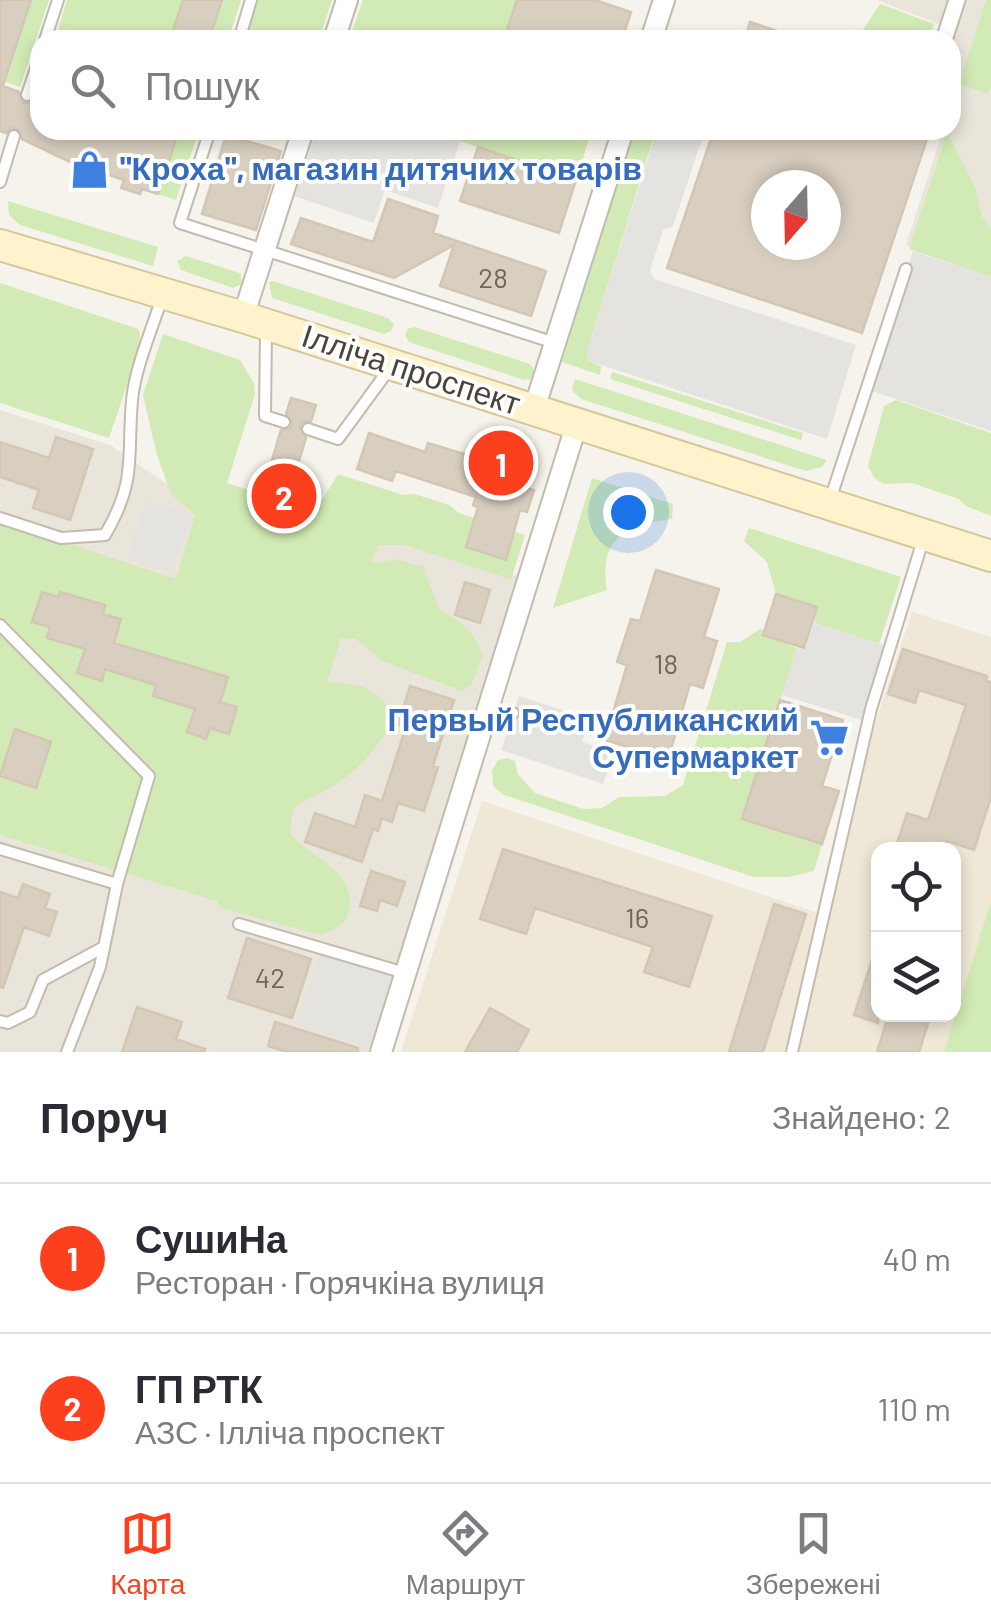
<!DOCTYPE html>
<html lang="uk">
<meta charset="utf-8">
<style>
:root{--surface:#fff;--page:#f7f7f7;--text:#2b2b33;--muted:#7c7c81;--line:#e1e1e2;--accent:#fc3f1d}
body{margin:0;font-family:Barlow,sans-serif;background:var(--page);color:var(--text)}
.controls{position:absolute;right:30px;bottom:30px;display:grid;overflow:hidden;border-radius:20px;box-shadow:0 5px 15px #0003}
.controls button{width:90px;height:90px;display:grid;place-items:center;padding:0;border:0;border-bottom:2px solid var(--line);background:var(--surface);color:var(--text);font:50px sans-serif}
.compass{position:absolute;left:751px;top:170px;width:90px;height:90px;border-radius:50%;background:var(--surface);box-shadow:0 5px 15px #0003;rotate:200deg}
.you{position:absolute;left:628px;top:512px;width:35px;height:35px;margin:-25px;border:8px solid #fff;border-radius:50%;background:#1a73e8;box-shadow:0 0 0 15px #1a73e833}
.badge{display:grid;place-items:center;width:65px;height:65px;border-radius:50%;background:var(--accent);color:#fff;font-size:32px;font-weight:700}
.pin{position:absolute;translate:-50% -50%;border:5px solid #fff;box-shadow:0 2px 10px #0006}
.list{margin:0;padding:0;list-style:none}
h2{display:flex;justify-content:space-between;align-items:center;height:130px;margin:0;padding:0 40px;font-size:42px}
h2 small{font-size:32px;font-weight:400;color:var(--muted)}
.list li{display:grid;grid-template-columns:65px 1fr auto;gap:30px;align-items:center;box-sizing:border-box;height:150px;padding:0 40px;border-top:2px solid var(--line)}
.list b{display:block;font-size:38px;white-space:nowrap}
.list p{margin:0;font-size:32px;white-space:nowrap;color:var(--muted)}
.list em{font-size:32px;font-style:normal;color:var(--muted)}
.icon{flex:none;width:55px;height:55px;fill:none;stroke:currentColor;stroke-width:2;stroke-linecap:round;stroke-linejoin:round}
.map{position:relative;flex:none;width:991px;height:1052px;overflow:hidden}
.search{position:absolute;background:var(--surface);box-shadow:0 5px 15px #0003;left:30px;right:30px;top:30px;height:110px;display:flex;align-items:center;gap:25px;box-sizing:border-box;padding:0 35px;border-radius:30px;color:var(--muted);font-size:38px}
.sheet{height:430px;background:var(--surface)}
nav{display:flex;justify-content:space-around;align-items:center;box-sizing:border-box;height:140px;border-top:2px solid var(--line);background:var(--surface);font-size:28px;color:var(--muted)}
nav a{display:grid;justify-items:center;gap:5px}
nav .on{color:var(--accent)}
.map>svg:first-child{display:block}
</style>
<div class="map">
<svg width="991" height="1052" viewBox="0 0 991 1052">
<rect width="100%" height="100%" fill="#f6f3ec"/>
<path fill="#eae5da" d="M 876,0 L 991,0 L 991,274 L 906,245 L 943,130 L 951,130 L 951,40 L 935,40 L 939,24 Z
M 0,410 L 110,445 L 190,500 L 340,553 L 372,529 L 517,576 L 370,1052 L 0,1052 Z"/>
<path fill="#efe8d6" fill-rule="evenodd" d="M 912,612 L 991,637 L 991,1052 L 401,1052 L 482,801 L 830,917 L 873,730 ZM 878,849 L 954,849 L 954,1014 L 878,1014 Z"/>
<path fill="#d2eab5" d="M 0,0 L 49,0 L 20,87 L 0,80 Z
M 67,0 L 241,0 L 228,40 L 67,40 L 56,36 Z
M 258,0 L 332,0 L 319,40 L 245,40 Z
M 363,0 L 517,0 L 507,30 L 536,40 L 349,40 Z
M 986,0 L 991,0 L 991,84 L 988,94 L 959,84 Z
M 880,4 L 934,24 L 928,40 L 895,40 L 863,30 Z
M 179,130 L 199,130 L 176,200 L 158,194 Z
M 464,130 L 592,130 L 576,180 L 460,141 Z
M 634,130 L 656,130 L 587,351 L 589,361 L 601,366 L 600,375 L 562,362 Z
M 947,132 L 975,187 L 982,217 L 991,229 L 991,277 L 909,249 Z
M 8,201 L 158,247 L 153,266 L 20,225 L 9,215 Z
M 186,256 L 237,272 L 241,274 L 241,284 L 233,288 L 181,270 L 177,261 Z
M 273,281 L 388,318 L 394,324 L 391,331 L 384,334 L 272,298 L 269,282 Z
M 0,283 L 138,329 L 140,334 L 139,349 L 109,438 L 0,403 Z
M 414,327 L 530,364 L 534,370 L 531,379 L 524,380 L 409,342 L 405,335 L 407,329 Z
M 163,334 L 240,360 L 254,383 L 255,394 L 227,483 L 261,494 L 264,487 L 293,496 L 289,519 L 306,525 L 338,474 L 403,495 L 415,494 L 449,505 L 459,513 L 525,535 L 511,579 L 405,545 L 379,545 L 371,560 L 377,563 L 394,559 L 424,567 L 439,610 C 461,621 474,631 483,655 L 471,685 L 462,691 L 382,661 L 356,639 L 341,638 L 327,682 C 357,683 382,688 394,718 C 380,746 357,773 328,789 C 316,796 305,800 293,809 L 290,833 C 311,860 357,869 349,911 C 346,925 333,931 320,935 L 221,908 L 217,901 L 0,835 L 0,521 L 176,579 L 195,515 L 171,494 L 157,455 L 143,395 Z
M 612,372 L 803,433 L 801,440 L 610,379 Z
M 575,379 L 827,460 L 822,467 L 806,471 L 581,399 L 572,390 Z
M 896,400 L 991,433 L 991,516 L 966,506 L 959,499 L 912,483 L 884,484 L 874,478 L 868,466 L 884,406 Z
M 592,478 L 673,504 L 672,519 C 626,525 598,538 607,590 L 553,608 Z
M 749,528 L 901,577 L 879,644 L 814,623 L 817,607 L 776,594 L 767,562 L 744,541 Z
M 762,628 L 763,635 L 797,648 L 742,819 L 822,844 L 814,871 L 789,877 L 754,877 L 504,795 L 493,786 L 492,771 L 498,760 L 508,758 L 515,761 L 518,774 L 535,793 L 584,809 L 602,808 L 619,797 L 665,796 L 683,785 L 727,642 L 740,642 Z
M 991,901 L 991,1052 L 944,1052 Z"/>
<path fill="#e5e3e0" d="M 317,130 L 464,130 L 438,208 L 385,190 L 374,223 L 294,196 Z
M 657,130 L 705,130 L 673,226 L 663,230 L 650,270 L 654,279 L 856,345 L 827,439 L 589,361 L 587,351 Z
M 913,251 L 991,277 L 991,431 L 866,389 Z
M 146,501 L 191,516 L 172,573 L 127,559 Z
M 814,623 L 889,647 L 865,721 L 782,695 L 797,648 L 805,650 Z
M 519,696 L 589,719 L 582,742 L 614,753 L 603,784 L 501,750 Z
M 319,953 L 399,978 L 377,1050 L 296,1025 Z"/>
<path fill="#d8cfc1" stroke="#d3c7b4" stroke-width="2.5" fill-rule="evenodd" d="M 0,0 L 31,0 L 3,85 L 0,84 Z
M 183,0 L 222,0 L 209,40 L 170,40 Z
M 517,0 L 595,0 L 631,12 L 622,40 L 536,40 L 507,30 Z
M 750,22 L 795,37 L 794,40 L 744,40 Z
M 0,85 L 19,92 L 23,103 L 30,103 L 35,97 L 40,99 L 40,130 L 126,130 L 139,134 L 140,130 L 179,130 L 158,194 L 142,189 L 140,194 L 121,188 L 124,180 L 68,161 L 22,139 L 17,128 L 11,128 L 6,133 L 0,131 Z
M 714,130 L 930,130 L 862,333 L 667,268 ZM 766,185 L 826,185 L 826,245 L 766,245 Z
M 226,135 L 281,151 L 256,230 L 202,214 Z
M 478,147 L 576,180 L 559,233 L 460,201 Z
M 388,199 L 438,216 L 433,233 L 546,271 L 531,316 L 440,286 L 454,245 L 394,278 L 291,244 L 301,218 L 373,242 Z
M 291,398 L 316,405 L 311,421 L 303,422 L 300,427 L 306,438 L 297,467 L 302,469 L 288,513 L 270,507 L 275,491 L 264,487 L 281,430 L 289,429 L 293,424 L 286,414 Z
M 369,433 L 425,452 L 428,443 L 524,472 L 527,488 L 534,490 L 527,512 L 520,510 L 506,560 L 466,547 L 478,507 L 473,505 L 476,497 L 396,471 L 392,481 L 357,469 Z
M 56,437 L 93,449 L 70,520 L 33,508 L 39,490 L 0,477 L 0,442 L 49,458 Z
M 656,570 L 719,589 L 704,637 L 717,641 L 703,688 L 690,684 L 668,759 L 605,740 L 627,665 L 617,662 L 631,619 L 640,621 Z
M 465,582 L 490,590 L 480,623 L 455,615 Z
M 42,592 L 58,597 L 60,592 L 105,605 L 103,614 L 121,619 L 114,643 L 228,677 L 220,702 L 237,707 L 229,734 L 210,728 L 206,739 L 187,732 L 195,709 L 153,696 L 156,685 L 105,669 L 102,681 L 77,673 L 85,649 L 47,638 L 50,627 L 32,622 Z
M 776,594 L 817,607 L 804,648 L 763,635 Z
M 903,649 L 987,676 L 986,681 L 991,682 L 991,797 L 974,850 L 947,841 L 945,850 L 895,850 L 907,813 L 928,820 L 966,705 L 919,690 L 915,703 L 888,694 Z
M 410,686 L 454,700 L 433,766 L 438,767 L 424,811 L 398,803 L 392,822 L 382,818 L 378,831 L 373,829 L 362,862 L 305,842 L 315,813 L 355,827 L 365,795 L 382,801 L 406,727 L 398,725 Z
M 780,700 L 843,720 L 822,786 L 839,791 L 822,844 L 742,819 Z
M 15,729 L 51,742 L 36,788 L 0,776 Z
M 503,849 L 712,916 L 689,987 L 644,972 L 653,947 L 535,908 L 526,934 L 480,919 Z
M 371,871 L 405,882 L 397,906 L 380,900 L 377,911 L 360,906 Z
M 23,884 L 50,894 L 45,908 L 57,912 L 49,936 L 24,927 L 3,988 L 0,987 L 0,892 L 18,898 Z
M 774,904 L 806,914 L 763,1052 L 729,1052 Z
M 247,938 L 311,959 L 292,1018 L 228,998 Z
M 875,951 L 878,952 L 878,1023 L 854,1015 Z
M 137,1007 L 182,1022 L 176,1039 L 205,1049 L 204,1052 L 122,1052 Z
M 490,1008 L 529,1030 L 517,1052 L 465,1052 Z
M 889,1014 L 931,1014 L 919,1052 L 877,1052 Z
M 275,1022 L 358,1048 L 358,1052 L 287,1052 L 268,1046 Z"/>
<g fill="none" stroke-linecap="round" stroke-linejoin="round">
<defs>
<path id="service" d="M 45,40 L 58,0
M 239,40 L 251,0
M 27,95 L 40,56
M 210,130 L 180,223 L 555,343
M 0,182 L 14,136
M 266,330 L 265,416 L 284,422
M 308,429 L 338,439 L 390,368
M 829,503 L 906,269
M 0,518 L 61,538 L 105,535 C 137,480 127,459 132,400 C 135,368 153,326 163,295
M 0,625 L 149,776 L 117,884 L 100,967 L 67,1052
M 488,709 L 513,713
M 0,849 L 117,884
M 239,924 L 405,973
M 0,1021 L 8,1023 L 30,1012 L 43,980 L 104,947
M 792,1052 L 871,709 L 923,540"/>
<path id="pedestrian" d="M 944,40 L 957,0"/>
<path id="minor" d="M 334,40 L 347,0
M 651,40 L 664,0
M 243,317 L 303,130
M 534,409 L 623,130
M 381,1052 L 577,423"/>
<path id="secondary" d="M 0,245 L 243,317 L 991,556"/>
</defs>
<use href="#service" stroke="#c2bbae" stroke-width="14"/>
<use href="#pedestrian" stroke="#c2bbae" stroke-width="19"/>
<use href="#minor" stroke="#c2bbae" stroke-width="24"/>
<use href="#secondary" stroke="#d6c79b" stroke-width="34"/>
<use href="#service" stroke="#fff" stroke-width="10"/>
<use href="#pedestrian" stroke="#fff" stroke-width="15"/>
<use href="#minor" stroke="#fff" stroke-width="20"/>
<use href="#secondary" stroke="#fff3cd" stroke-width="30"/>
</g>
<defs>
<symbol id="shop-bare" viewBox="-9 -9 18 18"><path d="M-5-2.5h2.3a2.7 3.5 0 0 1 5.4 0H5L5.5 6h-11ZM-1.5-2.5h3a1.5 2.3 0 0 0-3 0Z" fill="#3f7fe0" stroke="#fff" stroke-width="2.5" paint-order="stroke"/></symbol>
<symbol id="supermarket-bare" viewBox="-9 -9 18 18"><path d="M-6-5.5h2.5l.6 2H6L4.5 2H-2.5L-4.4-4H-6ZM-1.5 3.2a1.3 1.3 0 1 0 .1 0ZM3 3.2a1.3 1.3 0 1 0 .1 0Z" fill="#3f7fe0" stroke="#fff" stroke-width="2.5" paint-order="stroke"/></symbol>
</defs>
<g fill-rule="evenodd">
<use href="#shop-bare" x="62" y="142" width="55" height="55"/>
<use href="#supermarket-bare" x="802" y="710" width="55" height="55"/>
</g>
<g text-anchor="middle" stroke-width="8" stroke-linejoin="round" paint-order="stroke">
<g font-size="28" fill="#6e675b">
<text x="493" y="288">28</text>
<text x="666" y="674">18</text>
<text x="637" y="928">16</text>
<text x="270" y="988">42</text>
</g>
<g font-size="32" font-weight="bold" fill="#366cbe" stroke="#fff" text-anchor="start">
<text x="120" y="180">"Кроха", магазин дитячих товарів</text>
<text x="799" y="731" text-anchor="end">Первый Республиканский<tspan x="799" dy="37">Супермаркет</tspan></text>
</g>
<g font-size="32" fill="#4b4439" stroke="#fff">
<text transform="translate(411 370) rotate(18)" y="11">Ілліча проспект</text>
</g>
</g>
</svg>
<div class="controls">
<button><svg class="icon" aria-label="locate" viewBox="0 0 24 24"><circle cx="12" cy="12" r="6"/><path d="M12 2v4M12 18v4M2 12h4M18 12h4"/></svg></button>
<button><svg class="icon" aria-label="layers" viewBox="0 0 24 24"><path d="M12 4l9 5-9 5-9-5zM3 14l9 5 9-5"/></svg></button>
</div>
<svg class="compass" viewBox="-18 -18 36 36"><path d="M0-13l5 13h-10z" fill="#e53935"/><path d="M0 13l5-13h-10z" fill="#7c7c81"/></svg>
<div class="you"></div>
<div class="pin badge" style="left:501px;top:463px">1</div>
<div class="pin badge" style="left:284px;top:496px">2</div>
<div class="search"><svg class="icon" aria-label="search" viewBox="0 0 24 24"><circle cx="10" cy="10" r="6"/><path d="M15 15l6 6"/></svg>Пошук</div>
</div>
<section class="sheet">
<h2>Поруч<small>Знайдено: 2</small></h2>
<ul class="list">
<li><span class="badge">1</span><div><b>СушиНа</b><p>Ресторан · Горячкіна вулиця</p></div><em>40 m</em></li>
<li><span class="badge">2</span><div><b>ГП РТК</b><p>АЗС · Ілліча проспект</p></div><em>110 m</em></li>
</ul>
</section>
<nav>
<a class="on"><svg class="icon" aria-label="map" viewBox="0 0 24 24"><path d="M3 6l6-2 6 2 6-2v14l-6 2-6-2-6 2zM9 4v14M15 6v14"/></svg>Карта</a>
<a><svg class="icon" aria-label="directions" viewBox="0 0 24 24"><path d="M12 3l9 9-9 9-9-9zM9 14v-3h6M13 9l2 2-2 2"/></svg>Маршрут</a>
<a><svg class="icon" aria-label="saved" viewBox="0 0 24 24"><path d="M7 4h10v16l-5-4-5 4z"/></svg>Збережені</a>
</nav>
